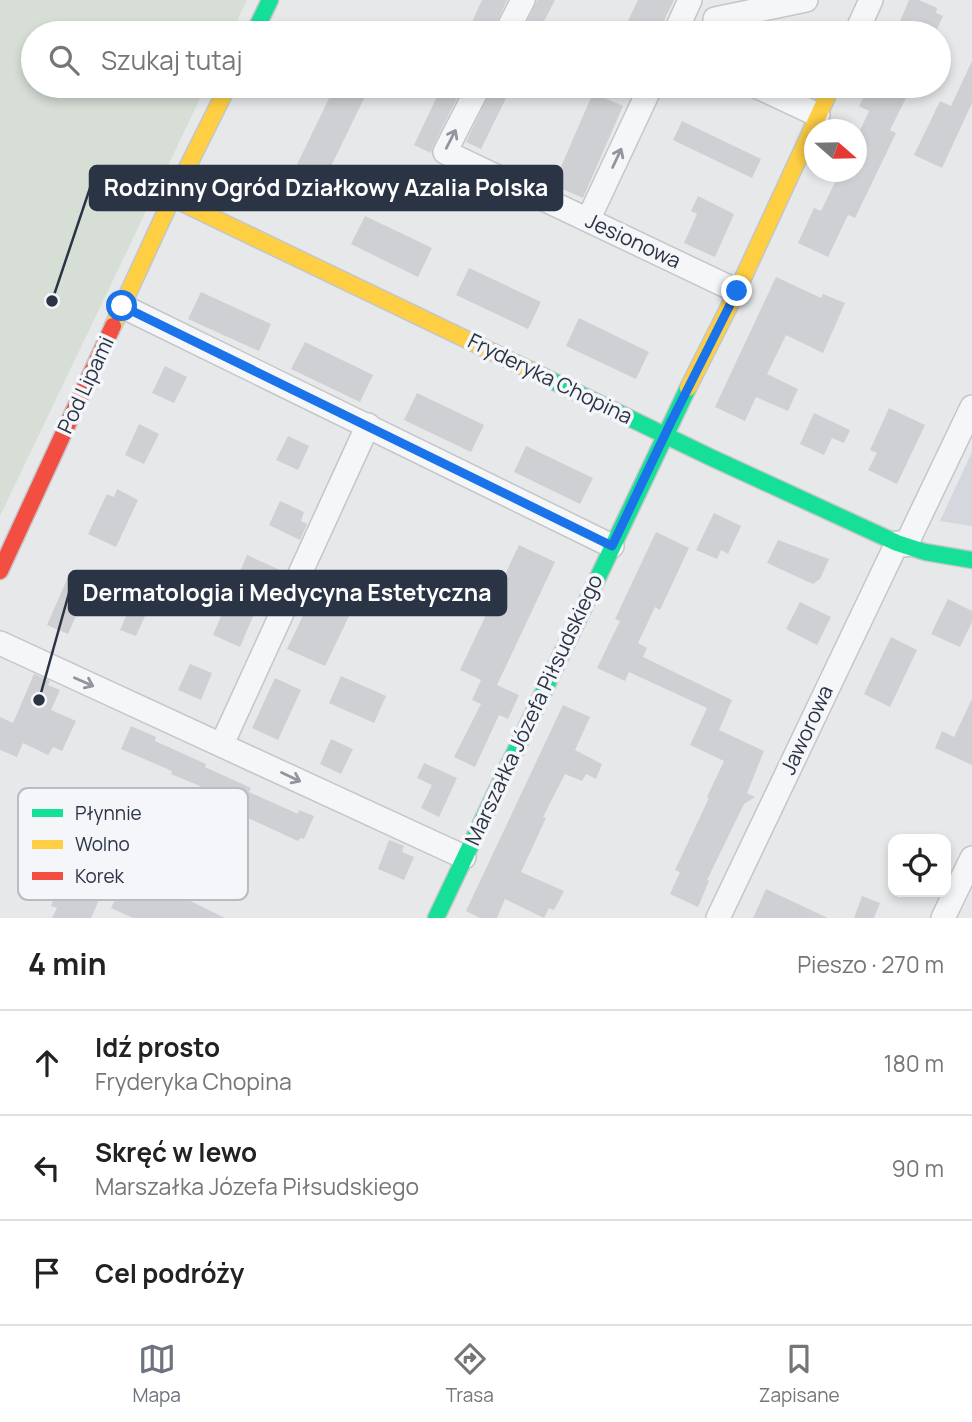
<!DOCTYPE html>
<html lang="pl">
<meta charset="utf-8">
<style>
:root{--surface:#fff;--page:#f2f2f2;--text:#222;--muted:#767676;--line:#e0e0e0;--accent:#6c737f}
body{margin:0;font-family:Manrope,sans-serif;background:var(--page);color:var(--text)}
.controls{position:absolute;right:21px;bottom:21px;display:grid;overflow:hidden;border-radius:14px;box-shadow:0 4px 10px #0003}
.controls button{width:63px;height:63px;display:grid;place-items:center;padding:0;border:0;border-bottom:2px solid var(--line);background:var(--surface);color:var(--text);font:35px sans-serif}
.compass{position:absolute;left:804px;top:119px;width:63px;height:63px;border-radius:50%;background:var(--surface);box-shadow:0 4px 10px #0003;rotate:110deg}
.stop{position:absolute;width:21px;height:21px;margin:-16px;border:5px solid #1a73e8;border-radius:50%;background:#fff}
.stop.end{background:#1a73e8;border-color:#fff;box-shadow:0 2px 7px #0008}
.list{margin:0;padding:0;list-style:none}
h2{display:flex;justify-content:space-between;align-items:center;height:91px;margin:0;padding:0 28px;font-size:30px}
h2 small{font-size:23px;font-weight:400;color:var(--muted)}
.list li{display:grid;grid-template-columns:46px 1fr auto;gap:21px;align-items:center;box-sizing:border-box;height:105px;padding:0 28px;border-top:2px solid var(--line)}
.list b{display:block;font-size:26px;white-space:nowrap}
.list p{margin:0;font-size:23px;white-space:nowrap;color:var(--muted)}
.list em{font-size:23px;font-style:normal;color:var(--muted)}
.icon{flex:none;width:38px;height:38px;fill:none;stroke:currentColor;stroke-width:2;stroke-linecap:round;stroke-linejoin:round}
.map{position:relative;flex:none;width:972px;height:918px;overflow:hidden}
.search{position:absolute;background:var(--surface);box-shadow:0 4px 10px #0003;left:21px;right:21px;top:21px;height:77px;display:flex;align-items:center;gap:18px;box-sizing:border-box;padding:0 24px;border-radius:38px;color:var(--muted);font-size:26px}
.sheet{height:406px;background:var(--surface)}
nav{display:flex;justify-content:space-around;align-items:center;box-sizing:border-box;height:98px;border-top:2px solid var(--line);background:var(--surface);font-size:19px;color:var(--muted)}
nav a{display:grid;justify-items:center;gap:4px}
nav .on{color:var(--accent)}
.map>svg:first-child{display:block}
</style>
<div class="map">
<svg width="972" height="918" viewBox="0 0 972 918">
<rect width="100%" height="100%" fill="#e6e8ea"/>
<path fill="#d4d7dd" d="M 972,452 L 972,526 L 940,521 Z"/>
<path fill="#d6ded6" d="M 0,0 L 247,0 L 231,33 L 33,33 L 33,86 L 206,86 L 0,516 Z"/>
<path fill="#ced0d3" d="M 482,0 L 507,0 L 492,33 L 467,33 Z
M 537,0 L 555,0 L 538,33 L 522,33 Z
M 638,0 L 674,0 L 658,33 L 622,33 Z
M 909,0 L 919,0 L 937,8 L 936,13 L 943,16 L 935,33 L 895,33 Z
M 972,61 L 972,103 L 942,168 L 914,155 L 940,101 L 951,106 Z
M 335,86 L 370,86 L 318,193 L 290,179 Z
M 442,86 L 463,86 L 433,146 L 431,153 L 414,145 Z
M 493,86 L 512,86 L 481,149 L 466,142 Z
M 869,86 L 890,86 L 908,94 L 890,130 L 896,133 L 855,218 L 848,215 L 828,257 L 798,243 L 814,208 L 821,211 L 840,172 L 857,172 L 857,137 L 869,111 L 859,106 Z
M 593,93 L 623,106 L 583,198 L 553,185 Z
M 682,121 L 761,159 L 752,178 L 673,140 Z
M 698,196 L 734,214 L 715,257 L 684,243 L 697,214 L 691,211 Z
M 365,216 L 432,248 L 418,277 L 351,244 Z
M 469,268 L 541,302 L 528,329 L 456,295 Z
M 776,277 L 821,298 L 823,294 L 845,303 L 823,353 L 786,335 L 767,374 L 798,389 L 788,411 L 756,397 L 745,421 L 715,407 Z
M 201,292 L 271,324 L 259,351 L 188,319 Z
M 579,318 L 649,352 L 636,379 L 566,346 Z
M 305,342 L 373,375 L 360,402 L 291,369 Z
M 165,366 L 187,377 L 174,403 L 152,393 Z
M 417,393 L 484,425 L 471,452 L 404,420 Z
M 889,408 L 925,425 L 897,484 L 868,470 L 877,453 L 870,450 Z
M 814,413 L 850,430 L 844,443 L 832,438 L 824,455 L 800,444 Z
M 139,424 L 159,434 L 144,464 L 125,455 Z
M 288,436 L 309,446 L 298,470 L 276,460 Z
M 526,446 L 593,478 L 580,504 L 514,472 Z
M 117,489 L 138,500 L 116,547 L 88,534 L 107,494 L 114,497 Z
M 280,501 L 304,512 L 301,521 L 307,524 L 300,540 L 269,525 Z
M 714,513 L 741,526 L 728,554 L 721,550 L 717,559 L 696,550 Z
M 656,532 L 689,548 L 660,610 L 655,607 L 638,643 L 647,648 L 643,657 L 732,700 L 719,730 L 764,751 L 747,793 L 755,797 L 744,804 L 707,880 L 709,881 L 698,907 L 670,894 L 680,872 L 675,870 L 709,798 L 707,797 L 724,761 L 690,745 L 707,708 L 629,672 L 625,681 L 597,668 L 620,621 L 615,619 Z
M 778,540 L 829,559 L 820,579 L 813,584 L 767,563 Z
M 519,545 L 555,562 L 497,685 L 519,695 L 508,719 L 499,715 L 475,767 L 454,757 L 481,704 L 472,700 L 481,680 L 460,670 Z
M 247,555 L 280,570 L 267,598 L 262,595 L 240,647 L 213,635 Z
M 68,577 L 89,586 L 68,634 L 47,625 Z
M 135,596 L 151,603 L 136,636 L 120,630 Z
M 312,597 L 350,614 L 325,666 L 287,649 Z
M 948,599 L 972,611 L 972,622 L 960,647 L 931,634 Z
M 800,602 L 831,617 L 817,645 L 786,629 Z
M 891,637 L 917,650 L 890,707 L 864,694 Z
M 190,664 L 212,673 L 201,700 L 178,690 Z
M 34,674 L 50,681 L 48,685 L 60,690 L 51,710 L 76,721 L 62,751 L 53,747 L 48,755 L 23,743 L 17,757 L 0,750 L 0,717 L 13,723 Z
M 341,676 L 386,696 L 374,723 L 329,703 Z
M 275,678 L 301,690 L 278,740 L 252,728 Z
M 972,699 L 972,765 L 935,748 L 942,731 L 954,737 Z
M 563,705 L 590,717 L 575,750 L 602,764 L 596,779 L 586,774 L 582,781 L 565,774 L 543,817 L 546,818 L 521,872 L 564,891 L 554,910 L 549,908 L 544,918 L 505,899 L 497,918 L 480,918 L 466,911 Z
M 131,726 L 156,737 L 155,741 L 206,764 L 205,767 L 251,788 L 249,792 L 298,814 L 299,810 L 314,816 L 304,839 L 300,838 L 298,841 L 196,794 L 200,786 L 171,774 L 172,771 L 121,749 Z
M 331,739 L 353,749 L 341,774 L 320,764 Z
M 424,763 L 457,778 L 439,817 L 421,808 L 432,785 L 417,778 Z
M 389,840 L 404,846 L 402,852 L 414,857 L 404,880 L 378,869 Z
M 127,875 L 168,895 L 170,891 L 225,918 L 133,918 L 111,908 Z
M 58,879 L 82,890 L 85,884 L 103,891 L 91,918 L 52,918 L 57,908 L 51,906 L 55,895 L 53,894 Z
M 766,889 L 828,918 L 753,918 Z
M 862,896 L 880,903 L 874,918 L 854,918 Z"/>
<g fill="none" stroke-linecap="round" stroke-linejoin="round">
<defs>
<path id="street" d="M 715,19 L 806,0
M 506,33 L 523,0
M 675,33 L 690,0
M 856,33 L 871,0
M 479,86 L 445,152 L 737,291
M 756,86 L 818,115
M 588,220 L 651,86
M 122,306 L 612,546
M 906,545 L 972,407
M 0,643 L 464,857
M 222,744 L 368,425
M 718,918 L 897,543
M 943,918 L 972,858"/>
<path id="fast" d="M 254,33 L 270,0
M 530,370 L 710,457 L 897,543 L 925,552 L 972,560
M 436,918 L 688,388"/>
<path id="slow" d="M 172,198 L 530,370
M 113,326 L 172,198 L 228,86
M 688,388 L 737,291 L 832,86"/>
<path id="jam" d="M 0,571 L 113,326"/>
</defs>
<use href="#street" stroke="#c4c6c8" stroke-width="26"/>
<use href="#fast" stroke="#c4c6c8" stroke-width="19"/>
<use href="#slow" stroke="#c4c6c8" stroke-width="19"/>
<use href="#jam" stroke="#c4c6c8" stroke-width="19"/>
<use href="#street" stroke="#f5f6f7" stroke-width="23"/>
<use href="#fast" stroke="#16e098" stroke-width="16"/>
<use href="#slow" stroke="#ffcf43" stroke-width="16"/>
<use href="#jam" stroke="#f24e42" stroke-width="16"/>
</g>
<defs><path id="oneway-shaft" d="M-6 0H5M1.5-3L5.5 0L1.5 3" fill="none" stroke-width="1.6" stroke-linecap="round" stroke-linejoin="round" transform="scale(1.75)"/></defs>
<g stroke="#90959e">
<use href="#oneway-shaft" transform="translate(451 139) rotate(-63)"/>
<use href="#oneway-shaft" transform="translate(617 158) rotate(-65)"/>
<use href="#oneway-shaft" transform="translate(84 682) rotate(24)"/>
<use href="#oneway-shaft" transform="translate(291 777) rotate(25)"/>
</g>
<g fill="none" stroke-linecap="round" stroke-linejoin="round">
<path stroke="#1a73e8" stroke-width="9" d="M 122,306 L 612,546 L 671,422 L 737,291"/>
</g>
<g text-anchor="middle" stroke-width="7" stroke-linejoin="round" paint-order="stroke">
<g font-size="21" fill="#2b3445" stroke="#f4f6f9">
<text transform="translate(633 241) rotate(25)" y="7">Jesionowa</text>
<text transform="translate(550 379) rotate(26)" y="7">Fryderyka Chopina</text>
<text transform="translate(86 385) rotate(-65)" y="7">Pod Lipami</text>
<text transform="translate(534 710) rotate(-65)" y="7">Marszałka Józefa Piłsudskiego</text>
<text transform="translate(807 730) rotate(-65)" y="7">Jaworowa</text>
</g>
</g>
<rect x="18" y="788" width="230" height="112" rx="10" fill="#f4f6f9" stroke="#b8bcc3" stroke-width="2"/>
<rect x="32" y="809" width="31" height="8" fill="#16e098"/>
<rect x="32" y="840" width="31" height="9" fill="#ffcf43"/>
<rect x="32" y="872" width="31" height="8" fill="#f24e42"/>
<g font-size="19" fill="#2b3445">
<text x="75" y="820">Płynnie</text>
<text x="75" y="851">Wolno</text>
<text x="75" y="883">Korek</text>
</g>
<path fill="none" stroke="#2b3445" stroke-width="2.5" d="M52 301L90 188M39 700L69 593"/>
<g fill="#2b3445" stroke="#f4f6f9" stroke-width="2.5">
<circle cx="52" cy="301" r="7"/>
<circle cx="39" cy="700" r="7"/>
</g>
<g fill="#2b3445" stroke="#2b3445" stroke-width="2.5">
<rect x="90" y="166" width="472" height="44" rx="7"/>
<rect x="69" y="571" width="437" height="44" rx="7"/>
</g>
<g font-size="23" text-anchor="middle" font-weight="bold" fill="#fff">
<text x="326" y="196">Rodzinny Ogród Działkowy Azalia Polska</text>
<text x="287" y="601">Dermatologia i Medycyna Estetyczna</text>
</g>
</svg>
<div class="controls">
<button><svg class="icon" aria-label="locate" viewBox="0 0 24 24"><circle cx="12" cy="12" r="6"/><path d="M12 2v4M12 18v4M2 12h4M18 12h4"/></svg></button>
</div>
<svg class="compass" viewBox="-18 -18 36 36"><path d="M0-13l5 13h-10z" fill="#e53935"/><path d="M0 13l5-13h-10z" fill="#767676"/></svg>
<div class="stop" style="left:122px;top:306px"></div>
<div class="stop end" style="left:737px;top:291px"></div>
<div class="search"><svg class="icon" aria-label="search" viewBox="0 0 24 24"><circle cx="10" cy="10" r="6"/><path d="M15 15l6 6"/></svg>Szukaj tutaj</div>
</div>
<section class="sheet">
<h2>4 min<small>Pieszo · 270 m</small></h2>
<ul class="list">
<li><svg class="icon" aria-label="ahead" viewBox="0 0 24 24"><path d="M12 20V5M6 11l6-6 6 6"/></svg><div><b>Idź prosto</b><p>Fryderyka Chopina</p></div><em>180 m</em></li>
<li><svg class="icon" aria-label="left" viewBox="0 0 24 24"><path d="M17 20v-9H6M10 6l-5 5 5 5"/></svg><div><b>Skręć w lewo</b><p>Marszałka Józefa Piłsudskiego</p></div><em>90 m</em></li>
<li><svg class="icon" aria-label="arrive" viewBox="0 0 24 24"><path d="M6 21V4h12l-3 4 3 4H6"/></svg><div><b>Cel podróży</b></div></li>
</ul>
</section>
<nav>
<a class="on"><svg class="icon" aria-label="map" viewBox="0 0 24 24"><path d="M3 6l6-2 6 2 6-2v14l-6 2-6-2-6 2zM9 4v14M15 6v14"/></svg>Mapa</a>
<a><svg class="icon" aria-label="directions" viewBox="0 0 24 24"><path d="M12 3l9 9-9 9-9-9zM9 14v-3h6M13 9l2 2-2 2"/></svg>Trasa</a>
<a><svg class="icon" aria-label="saved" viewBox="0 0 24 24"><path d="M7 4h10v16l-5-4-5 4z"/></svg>Zapisane</a>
</nav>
